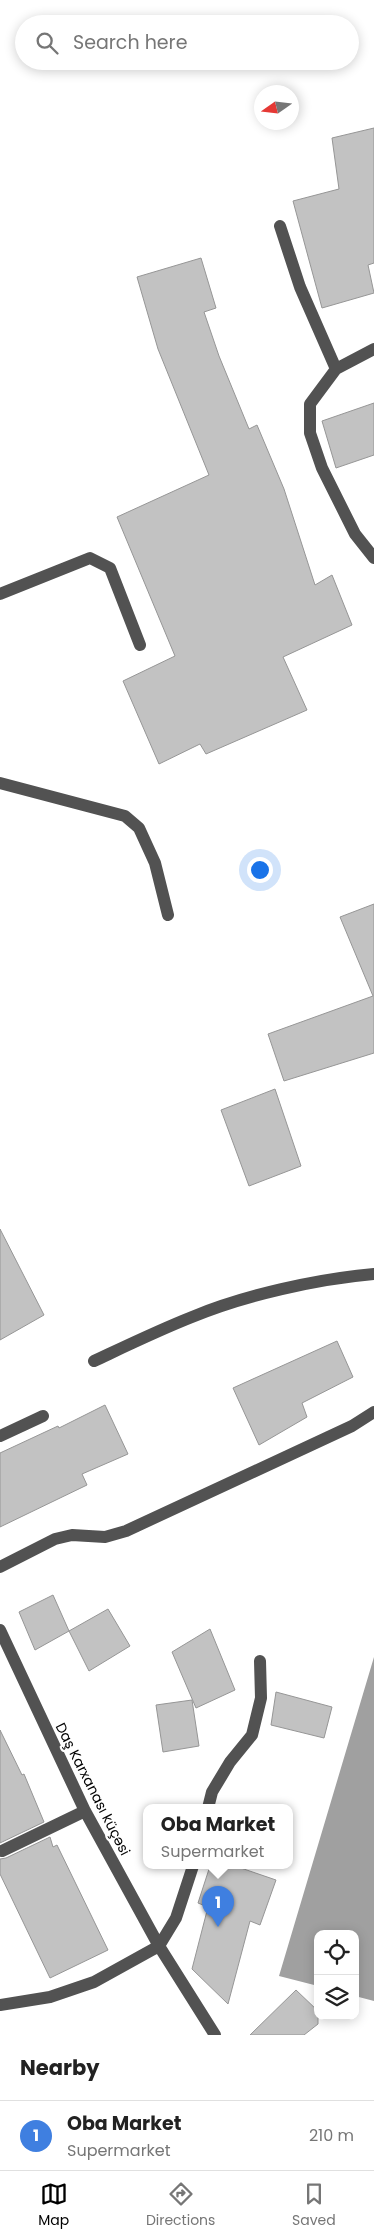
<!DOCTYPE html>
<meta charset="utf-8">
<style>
:root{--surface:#fff;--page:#f6f6f6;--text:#222;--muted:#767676;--line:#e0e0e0;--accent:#000}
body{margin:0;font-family:Poppins,sans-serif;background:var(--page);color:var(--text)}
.controls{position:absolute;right:15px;bottom:15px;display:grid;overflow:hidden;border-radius:10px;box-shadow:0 2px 12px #0003}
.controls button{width:45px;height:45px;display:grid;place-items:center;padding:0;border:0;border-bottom:1px solid var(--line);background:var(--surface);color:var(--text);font:25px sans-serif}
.compass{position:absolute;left:254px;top:85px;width:45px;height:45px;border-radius:50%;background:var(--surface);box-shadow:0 2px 12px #0003;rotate:256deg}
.you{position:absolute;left:259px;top:869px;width:18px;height:18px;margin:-12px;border:4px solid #fff;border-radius:50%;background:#1a73e8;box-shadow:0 0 0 8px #1a73e833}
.badge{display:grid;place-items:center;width:32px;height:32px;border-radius:50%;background:var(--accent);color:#fff;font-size:16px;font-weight:700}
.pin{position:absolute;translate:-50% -41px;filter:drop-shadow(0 1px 2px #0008)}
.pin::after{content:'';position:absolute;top:26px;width:18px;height:15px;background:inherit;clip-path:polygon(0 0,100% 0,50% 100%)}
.popup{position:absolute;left:143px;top:1804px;width:150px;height:65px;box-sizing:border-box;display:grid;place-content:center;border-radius:10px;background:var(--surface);filter:drop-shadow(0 1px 4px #0005);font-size:16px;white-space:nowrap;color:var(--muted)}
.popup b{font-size:19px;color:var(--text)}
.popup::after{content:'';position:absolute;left:50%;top:100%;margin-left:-10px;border:10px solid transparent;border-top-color:var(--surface)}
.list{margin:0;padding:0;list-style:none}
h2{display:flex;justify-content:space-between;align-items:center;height:65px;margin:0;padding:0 20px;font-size:21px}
h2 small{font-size:16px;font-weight:400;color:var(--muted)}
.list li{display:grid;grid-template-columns:32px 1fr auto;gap:15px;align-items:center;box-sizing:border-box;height:70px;padding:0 20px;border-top:1px solid var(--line)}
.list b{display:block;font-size:19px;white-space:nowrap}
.list p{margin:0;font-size:16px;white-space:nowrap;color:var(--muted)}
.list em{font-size:16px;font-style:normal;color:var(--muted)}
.icon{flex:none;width:28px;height:28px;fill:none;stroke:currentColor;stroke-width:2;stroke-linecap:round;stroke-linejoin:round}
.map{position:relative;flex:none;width:374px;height:2035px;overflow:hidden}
.search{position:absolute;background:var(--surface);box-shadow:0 2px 12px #0003;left:15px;right:15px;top:15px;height:55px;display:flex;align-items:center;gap:12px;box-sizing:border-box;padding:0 18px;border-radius:28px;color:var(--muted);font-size:19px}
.sheet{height:135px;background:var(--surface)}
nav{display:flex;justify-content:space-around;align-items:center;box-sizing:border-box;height:70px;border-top:1px solid var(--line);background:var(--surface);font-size:14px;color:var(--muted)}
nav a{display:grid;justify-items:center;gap:2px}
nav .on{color:var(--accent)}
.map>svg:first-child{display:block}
</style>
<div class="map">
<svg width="374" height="2035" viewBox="0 0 374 2035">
<rect width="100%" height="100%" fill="#fff"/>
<path fill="#a0a0a0" d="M 374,1657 L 374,2001 L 355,1996 L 355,1934 L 318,1934 L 318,1986 L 279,1976 Z"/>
<path fill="#c2c2c2" stroke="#969696" d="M 374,128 L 374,263 L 368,265 L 374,293 L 322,308 L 293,201 L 339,189 L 332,138 Z
M 201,258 L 216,308 L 204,312 L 219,356 L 249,429 L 257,425 L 284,489 L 315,585 L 332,575 L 352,625 L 283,657 L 307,710 L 206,754 L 200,744 L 159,764 L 123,681 L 175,656 L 117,517 L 209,475 L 158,349 L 137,277 Z
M 374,403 L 374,455 L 336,468 L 322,421 Z
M 374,904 L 374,1053 L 284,1081 L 268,1034 L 373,996 L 340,917 Z
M 275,1089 L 301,1166 L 249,1186 L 221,1110 Z
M 0,1229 L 44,1315 L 0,1340 Z
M 337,1341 L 353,1377 L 302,1403 L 307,1417 L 259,1445 L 233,1388 Z
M 105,1405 L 128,1454 L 82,1474 L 87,1485 L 0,1527 L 0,1453 L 58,1426 L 59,1428 Z
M 53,1595 L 69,1631 L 35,1650 L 19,1612 Z
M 108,1609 L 130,1646 L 89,1671 L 69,1631 Z
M 210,1629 L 235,1690 L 196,1708 L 172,1652 Z
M 276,1692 L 332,1707 L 324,1738 L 271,1725 Z
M 192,1700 L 199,1746 L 163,1752 L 156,1705 Z
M 0,1730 L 22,1775 L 24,1774 L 44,1822 L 0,1843 Z
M 50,1837 L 53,1847 L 57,1845 L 108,1950 L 50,1978 L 0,1874 L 0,1859 L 6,1858 Z
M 210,1866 L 235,1866 L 276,1880 L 260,1925 L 250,1921 L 228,2004 L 192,1969 L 208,1907 L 198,1903 Z
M 296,1990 L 318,2011 L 318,2024 L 304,2035 L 250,2035 Z"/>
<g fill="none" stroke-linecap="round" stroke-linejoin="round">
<path stroke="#525252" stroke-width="12" d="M 280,226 L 300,287 L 336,369
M 374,349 L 336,369 L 310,404 L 310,433 L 322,468 L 355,534 L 374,558
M 0,594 L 90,558 L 110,568 L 140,645
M 0,783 L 125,816 L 139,828 L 155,863 L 168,915
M 94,1361 C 126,1346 159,1330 192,1317 C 245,1295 317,1279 374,1274
M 0,1436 L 43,1416
M 0,1567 L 55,1539 L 72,1535 L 105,1537 L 126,1531 L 352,1426 L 374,1412
M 0,1630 L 85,1811 L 159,1946 L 215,2035
M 208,1808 L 212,1792 L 230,1762 L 252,1735 L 261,1698 L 260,1661
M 2,1851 L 85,1811
M 0,2005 L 50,1997 L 94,1982 L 159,1946 L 176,1918 L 193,1866"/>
</g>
<g text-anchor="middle" stroke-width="4.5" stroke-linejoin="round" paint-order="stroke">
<g font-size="14" fill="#000" stroke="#fff">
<text transform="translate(93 1789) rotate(63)" y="5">Daş Karxanası küçəsi</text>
</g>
</g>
</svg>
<div class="controls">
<button><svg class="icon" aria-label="locate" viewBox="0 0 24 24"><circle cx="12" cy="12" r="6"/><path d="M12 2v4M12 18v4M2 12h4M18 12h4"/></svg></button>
<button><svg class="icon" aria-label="layers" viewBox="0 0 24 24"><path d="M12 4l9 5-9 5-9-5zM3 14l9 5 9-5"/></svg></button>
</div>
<svg class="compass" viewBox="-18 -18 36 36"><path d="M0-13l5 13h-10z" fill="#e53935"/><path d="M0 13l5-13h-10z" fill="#767676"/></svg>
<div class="you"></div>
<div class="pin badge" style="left:218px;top:1927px;background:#3f7fe0">1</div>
<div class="popup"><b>Oba Market</b>Supermarket</div>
<div class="search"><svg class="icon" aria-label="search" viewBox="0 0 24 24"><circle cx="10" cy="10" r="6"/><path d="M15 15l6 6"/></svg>Search here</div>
</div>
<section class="sheet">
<h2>Nearby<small></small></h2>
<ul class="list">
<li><span class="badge" style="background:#3f7fe0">1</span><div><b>Oba Market</b><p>Supermarket</p></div><em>210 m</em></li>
</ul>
</section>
<nav>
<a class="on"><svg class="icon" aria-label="map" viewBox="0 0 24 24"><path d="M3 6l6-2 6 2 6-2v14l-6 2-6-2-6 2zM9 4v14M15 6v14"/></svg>Map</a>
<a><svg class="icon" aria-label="directions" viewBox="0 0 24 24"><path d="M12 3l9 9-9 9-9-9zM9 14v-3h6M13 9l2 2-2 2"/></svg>Directions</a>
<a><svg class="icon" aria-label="saved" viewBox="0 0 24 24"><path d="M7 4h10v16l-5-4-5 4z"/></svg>Saved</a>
</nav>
